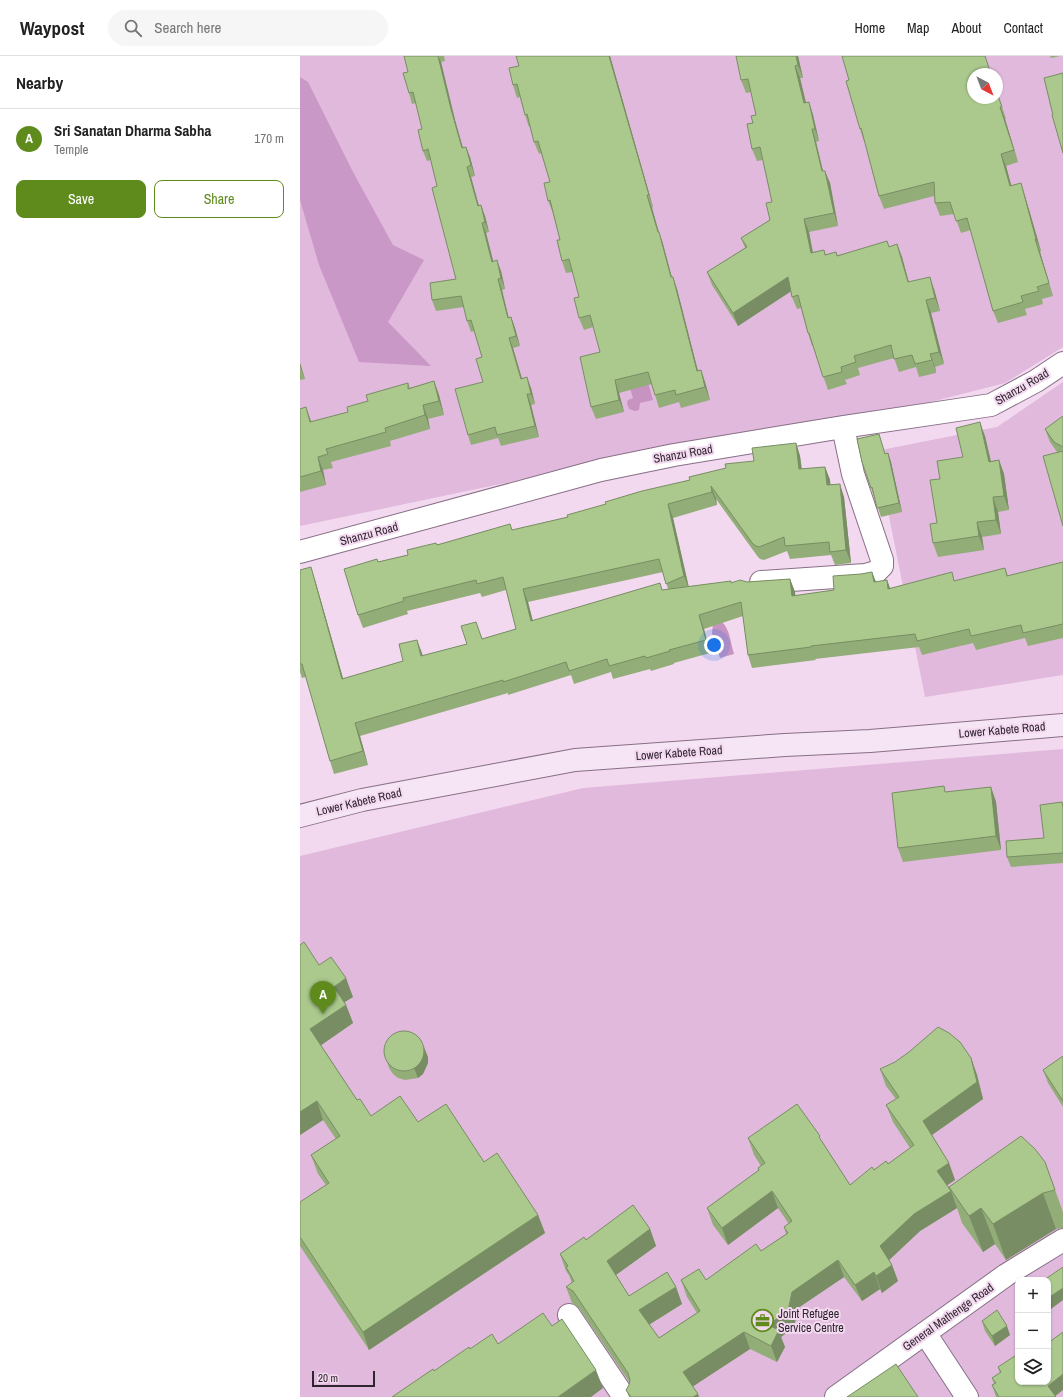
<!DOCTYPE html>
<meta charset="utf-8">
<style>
:root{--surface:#fff;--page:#f6f6f6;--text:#222;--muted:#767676;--line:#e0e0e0;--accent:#5f8b1c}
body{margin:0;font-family:"Archivo Narrow",sans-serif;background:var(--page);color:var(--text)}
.controls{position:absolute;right:12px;bottom:12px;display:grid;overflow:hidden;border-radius:8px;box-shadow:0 1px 3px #0004}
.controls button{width:36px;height:36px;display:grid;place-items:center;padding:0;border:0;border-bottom:1px solid var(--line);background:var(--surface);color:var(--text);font:20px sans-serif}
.compass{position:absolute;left:667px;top:12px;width:36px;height:36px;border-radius:50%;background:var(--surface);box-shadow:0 1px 3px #0004;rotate:138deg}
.scale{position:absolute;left:12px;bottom:10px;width:63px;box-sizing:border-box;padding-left:4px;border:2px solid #2f252e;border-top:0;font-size:11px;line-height:14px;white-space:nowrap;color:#2f252e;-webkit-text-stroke:3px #f3d9f0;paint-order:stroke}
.you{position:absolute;left:414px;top:589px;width:14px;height:14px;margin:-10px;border:3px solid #fff;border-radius:50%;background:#1a73e8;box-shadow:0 0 0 6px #1a73e833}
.badge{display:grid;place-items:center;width:26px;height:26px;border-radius:50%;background:var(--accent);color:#fff;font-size:13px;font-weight:700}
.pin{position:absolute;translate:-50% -33px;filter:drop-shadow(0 1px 2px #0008)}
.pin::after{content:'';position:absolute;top:21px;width:14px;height:12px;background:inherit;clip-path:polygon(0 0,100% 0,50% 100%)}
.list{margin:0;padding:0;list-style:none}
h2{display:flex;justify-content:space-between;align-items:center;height:52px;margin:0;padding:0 16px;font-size:17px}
h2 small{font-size:13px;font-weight:400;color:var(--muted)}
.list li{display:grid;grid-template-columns:26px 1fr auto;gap:12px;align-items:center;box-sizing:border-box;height:60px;padding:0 16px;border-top:1px solid var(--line)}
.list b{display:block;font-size:15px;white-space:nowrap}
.list p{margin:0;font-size:13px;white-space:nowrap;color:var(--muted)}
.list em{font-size:13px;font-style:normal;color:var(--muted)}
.actions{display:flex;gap:8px;padding:12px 16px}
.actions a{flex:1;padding:9px 0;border:1px solid var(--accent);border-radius:8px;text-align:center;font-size:14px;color:var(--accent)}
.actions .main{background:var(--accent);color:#fff}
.icon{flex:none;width:22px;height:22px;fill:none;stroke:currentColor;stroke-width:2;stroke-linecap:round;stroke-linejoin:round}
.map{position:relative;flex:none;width:763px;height:1341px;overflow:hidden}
header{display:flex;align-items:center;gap:24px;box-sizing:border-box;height:56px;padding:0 20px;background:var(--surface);border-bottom:1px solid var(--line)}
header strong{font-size:19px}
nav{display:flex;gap:22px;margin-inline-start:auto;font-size:14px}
.search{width:280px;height:36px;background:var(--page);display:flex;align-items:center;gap:10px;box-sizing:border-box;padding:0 14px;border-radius:22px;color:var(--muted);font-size:15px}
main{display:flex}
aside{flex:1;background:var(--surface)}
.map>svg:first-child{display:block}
</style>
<header>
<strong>Waypost</strong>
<div class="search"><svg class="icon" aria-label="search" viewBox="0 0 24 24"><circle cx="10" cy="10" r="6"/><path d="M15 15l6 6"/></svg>Search here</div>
<nav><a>Home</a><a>Map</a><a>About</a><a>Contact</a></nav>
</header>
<main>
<aside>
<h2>Nearby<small></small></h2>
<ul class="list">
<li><span class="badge">A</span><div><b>Sri Sanatan Dharma Sabha</b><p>Temple</p></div><em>170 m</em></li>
</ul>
<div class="actions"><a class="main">Save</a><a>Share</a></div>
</aside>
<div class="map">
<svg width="763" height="1341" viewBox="0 0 763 1341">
<rect width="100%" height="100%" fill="#f3d9f0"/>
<path fill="#e0b9dd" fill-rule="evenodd" d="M 0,0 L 763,0 L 763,291 L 705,327 L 627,347 L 272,413 L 0,470 ZM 673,18 L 697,18 L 697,42 L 673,42 Z
M 763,326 L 763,619 L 625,641 L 576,395 L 697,371 Z
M 763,693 L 763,1341 L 0,1341 L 0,800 L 283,732 ZM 718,1224 L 748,1224 L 748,1326 L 718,1326 Z"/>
<path fill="#ca98c6" d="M 0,21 L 8,26 L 53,116 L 93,189 L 124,204 L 88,266 L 131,310 L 59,306 L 19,209 L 0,144 Z"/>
<path fill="#c794c2" d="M 343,309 L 353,344 L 340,347 L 339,354 L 335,355 L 329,353 L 327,347 L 328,344 L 333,342 L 324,312 Z
M 422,566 C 430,573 431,589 434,598 L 420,602 L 412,577 L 413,568 Z"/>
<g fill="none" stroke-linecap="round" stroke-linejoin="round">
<defs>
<path id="street" d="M 0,496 L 301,414 L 374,399 L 543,371 L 691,349 L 736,325 L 763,307
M 461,526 L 565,519 L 576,516 L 582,510 L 582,504 L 553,418 L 543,371
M 269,1259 L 324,1341
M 625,1277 L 667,1341
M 536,1341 L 706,1219 L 763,1184"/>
<path id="secondary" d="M 0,760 L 62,744 L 275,704 L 485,689 L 570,685 L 763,669"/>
</defs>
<use href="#street" stroke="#876f85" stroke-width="24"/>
<use href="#secondary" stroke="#876f85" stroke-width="24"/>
<use href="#street" stroke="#fff" stroke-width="22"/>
<use href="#secondary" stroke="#f6e5f4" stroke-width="22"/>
</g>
<path fill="#93ad79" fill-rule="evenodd" d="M 104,0 L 144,0 L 145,5 L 141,6 L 155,64 L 163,92 L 170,101 L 175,120 L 171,121 L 179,150 L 185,160 L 189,176 L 186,177 L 193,205 L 201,215 L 205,233 L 202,234 L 209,262 L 211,261 L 215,272 L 220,290 L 213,292 L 222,323 L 231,332 L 235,348 L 231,349 L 239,381 L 201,390 L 198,382 L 171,389 L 168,379 L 183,326 L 182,301 L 174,275 L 171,276 L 167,265 L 164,251 L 136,255 L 132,244 L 156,223 L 137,130 L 131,104 L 127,105 L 123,95 L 122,73 L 116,47 L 112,48 L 109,37 L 108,16 Z
M 216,0 L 310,0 L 353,151 L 352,152 L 359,176 L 363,188 L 372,221 L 373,221 L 377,233 L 398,315 L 401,314 L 405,326 L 410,344 L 381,352 L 379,346 L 359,352 L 355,339 L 352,328 L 319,337 L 324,356 L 296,363 L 291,351 L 300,296 L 293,271 L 284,274 L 279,262 L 279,241 L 273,216 L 266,217 L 262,205 L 260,184 L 253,157 L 248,145 L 250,126 L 241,97 L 239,98 L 234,86 L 230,71 L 229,71 L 225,59 L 220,41 L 217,42 L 213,29 L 219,10 Z
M 498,0 L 503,22 L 500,22 L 506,47 L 509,46 L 513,59 L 519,85 L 516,86 L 523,115 L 530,127 L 538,170 L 509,176 L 513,196 L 524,194 L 525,198 L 538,199 L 589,191 L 597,188 L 602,201 L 609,226 L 634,233 L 640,255 L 631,257 L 644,308 L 635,311 L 636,317 L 619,321 L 616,311 L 599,316 L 594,302 L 558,312 L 560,319 L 545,324 L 547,328 L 528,334 L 513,290 L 512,290 L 508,277 L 501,252 L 497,253 L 492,241 L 491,235 L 438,270 L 412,229 L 407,216 L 445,192 L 441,182 L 470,164 L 472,146 L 463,104 L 457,105 L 452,93 L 453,67 L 456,59 L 451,36 L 446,37 L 441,24 Z
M 685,0 L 691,18 L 673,18 L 697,35 L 706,63 L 705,63 L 718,106 L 706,110 L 711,130 L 725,140 L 741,195 L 740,196 L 753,240 L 742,243 L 743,248 L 725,253 L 727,259 L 698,267 L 693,255 L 671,174 L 661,177 L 654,158 L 640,160 L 635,147 L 634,140 L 584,153 L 579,140 L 565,85 L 564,85 L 560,73 L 549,24 Z
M 750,0 L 760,0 L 751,2 Z
M 0,307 L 5,323 L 0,324 Z
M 134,325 L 139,339 L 144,359 L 128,363 L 130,373 L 90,385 L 91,390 L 31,406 L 33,412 L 23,414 L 26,429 L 0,436 L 0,353 L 12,366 L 48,356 L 68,345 L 108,327 L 110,332 Z
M 763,360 L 763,470 L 757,396 L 750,386 L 745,373 Z
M 579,378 L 585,398 L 588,397 L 591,406 L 602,456 L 581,461 L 574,440 L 574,441 L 571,432 Z
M 685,380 L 691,405 L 699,404 L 704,418 L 709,454 L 698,456 L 701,478 L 682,481 L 684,494 L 638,501 L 633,487 L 637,467 L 640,423 Z
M 496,387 L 500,400 L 502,413 L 525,411 L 530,424 L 530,428 L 544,441 L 551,507 L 535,509 L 531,499 L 490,503 L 487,495 L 464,504 L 460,503 L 458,501 L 416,443 L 417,449 L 373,462 L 389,531 L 431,527 L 447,526 L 490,523 L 495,536 L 495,540 L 534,534 L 561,518 L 572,516 L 576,526 L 587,524 L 590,532 L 655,525 L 705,512 L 708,520 L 763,506 L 763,582 L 728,590 L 725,582 L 676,594 L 673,587 L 622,599 L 619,591 L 515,603 L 516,604 L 452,612 L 448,599 L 443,560 L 404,573 L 410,597 L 374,607 L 374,608 L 351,615 L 350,613 L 313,623 L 311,616 L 274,628 L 271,619 L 208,639 L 208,637 L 60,680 L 68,709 L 34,718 L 30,705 L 6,621 L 2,622 L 0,616 L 0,514 L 15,524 L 43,623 L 103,605 L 117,584 L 122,600 L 167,588 L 181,579 L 182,583 L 216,573 L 206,534 L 182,541 L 180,537 L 107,555 L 108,558 L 63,572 L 58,559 L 78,506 L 108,499 L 137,489 L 210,468 L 212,474 L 268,461 L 306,448 L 454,405 ZM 363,516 L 368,533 L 362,534 L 233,565 L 228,546 Z
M 691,731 L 696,746 L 701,794 L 603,806 L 598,792 Z
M 762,746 L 763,748 L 763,807 L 711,811 L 707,801 L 744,782 Z
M 0,889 L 19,909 L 53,941 L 44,946 L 46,949 L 53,967 L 21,989 L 57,1044 L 71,1060 L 118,1066 L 184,1106 L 238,1159 L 245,1177 L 69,1294 L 0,1190 L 0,1146 L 26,1129 L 18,1118 L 11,1099 L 36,1083 L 23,1064 L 0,1079 Z
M 763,1000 L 763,1051 L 748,1027 L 743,1014 Z
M 128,1001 L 128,1007 L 123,1018 L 118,1022 L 105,1024 L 98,1022 L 93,1018 L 89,1012 L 86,1002 Z
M 671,1002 L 677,1019 L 683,1043 L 632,1079 L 649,1107 L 655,1124 L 647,1129 L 651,1135 L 649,1131 L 745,1106 L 763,1156 L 763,1172 L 756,1173 L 706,1204 L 695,1188 L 683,1196 L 662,1167 L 657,1152 L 620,1175 L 589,1204 L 592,1209 L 598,1225 L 582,1237 L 580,1233 L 562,1245 L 544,1221 L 498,1252 L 494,1271 L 481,1281 L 485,1291 L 477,1306 L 450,1293 L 393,1330 L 399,1341 L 329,1341 L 326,1334 L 329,1329 L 330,1327 L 279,1252 L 272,1247 L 266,1231 L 272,1227 L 269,1219 L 266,1215 L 260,1198 L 286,1184 L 350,1173 L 356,1190 L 316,1219 L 329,1240 L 376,1231 L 382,1248 L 349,1269 L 359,1282 L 397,1257 L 387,1241 L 381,1224 L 406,1224 L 461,1195 L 486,1178 L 484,1171 L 489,1168 L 478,1152 L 428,1189 L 413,1169 L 407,1152 L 458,1115 L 458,1112 L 461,1110 L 454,1099 L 448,1082 L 522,1086 L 550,1129 L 574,1114 L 588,1108 L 610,1092 L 593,1066 L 586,1049 L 596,1043 L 586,1030 L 580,1013 Z
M 682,1265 L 710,1279 L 695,1290 L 685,1275 Z
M 698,1311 L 755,1340 L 756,1341 L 696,1341 L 692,1329 L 694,1328 L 692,1322 L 700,1317 Z"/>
<path fill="#788d63" d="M 138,0 L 141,6 L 155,64 L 166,103 L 162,92 L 151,53 Z
M 309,0 L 310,0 L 353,151 L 349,139 Z
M 496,0 L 498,0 L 503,22 L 498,9 Z
M 495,10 L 500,22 L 509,60 L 504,47 Z
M 509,46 L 513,59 L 519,85 L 515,73 Z
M 700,51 L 705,63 L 718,106 L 714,94 Z
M 512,73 L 516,86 L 526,128 L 522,115 Z
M 166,91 L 170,101 L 175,120 L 171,109 Z
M 701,98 L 706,110 L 715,143 L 710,130 Z
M 167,111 L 171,121 L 182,161 L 178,150 Z
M 525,115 L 530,127 L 538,170 L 534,157 Z
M 721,127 L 725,140 L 741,195 L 736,183 Z
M 347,139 L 352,152 L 362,188 L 358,176 Z
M 181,149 L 185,160 L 189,176 L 185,166 Z
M 504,163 L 509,176 L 515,210 L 511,197 Z
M 182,167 L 186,177 L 196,216 L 192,206 Z
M 359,176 L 363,188 L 375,234 L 371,221 Z
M 735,183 L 740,196 L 753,240 L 749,227 Z
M 597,188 L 602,201 L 612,239 L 608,226 Z
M 197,204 L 201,215 L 205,233 L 201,222 Z
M 373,221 L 377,233 L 401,327 L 397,315 Z
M 488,221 L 493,234 L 438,270 L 433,257 Z
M 630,221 L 634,233 L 640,255 L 635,242 Z
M 198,223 L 202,234 L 211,273 L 208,262 Z
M 626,244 L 631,257 L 644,308 L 639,296 Z
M 211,261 L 215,272 L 220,290 L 216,280 Z
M 209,282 L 213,292 L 225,333 L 221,323 Z
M 630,298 L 635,311 L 636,317 L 632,304 Z
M 0,307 L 5,323 L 0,310 Z
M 401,314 L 405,326 L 410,344 L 405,331 Z
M 227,321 L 231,332 L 235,348 L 231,338 Z
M 315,324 L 319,337 L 324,356 L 319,344 Z
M 134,325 L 139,339 L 144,359 L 139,345 Z
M 227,338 L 231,349 L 239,381 L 235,370 Z
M 123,349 L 128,363 L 130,373 L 125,359 Z
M 6,351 L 11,365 L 15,380 L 10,366 Z
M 680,366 L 685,380 L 694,420 L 689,406 Z
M 496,387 L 500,400 L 503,426 L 499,413 Z
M 588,397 L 591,406 L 602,456 L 599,447 Z
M 18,401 L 23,414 L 26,429 L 21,415 Z
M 699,404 L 704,418 L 709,454 L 704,440 Z
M 525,411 L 530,424 L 532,442 L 527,429 Z
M 540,428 L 544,441 L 551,507 L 546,494 Z
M 411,430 L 416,443 L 417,449 L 412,436 Z
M 693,441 L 698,456 L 701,478 L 696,464 Z
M 368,448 L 373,462 L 389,533 L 384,520 Z
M 677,466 L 682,481 L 684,494 L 679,480 Z
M 11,511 L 15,524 L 47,636 L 42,623 Z
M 572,516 L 577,529 L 574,526 Z
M 490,523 L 495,536 L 497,553 L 492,540 Z
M 587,524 L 592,538 L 588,533 Z
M 223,533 L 228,546 L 236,578 L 231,565 Z
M 399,559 L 404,573 L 410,597 L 406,584 Z
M 117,584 L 122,597 L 126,613 L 121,600 Z
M 55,667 L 60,680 L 68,709 L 63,695 Z
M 691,731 L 696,746 L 701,794 L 696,780 Z
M 46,922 L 53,941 L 40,949 L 34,931 Z
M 46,949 L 53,967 L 17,992 L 10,973 Z
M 124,991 L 128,1001 L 128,1007 L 123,1018 L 118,1022 L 114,1012 Z
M 671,1002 L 677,1019 L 683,1043 L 629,1081 L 623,1065 Z
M 17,1045 L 23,1064 L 0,1079 L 0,1056 Z
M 649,1107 L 655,1124 L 643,1132 L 637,1115 Z
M 472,1135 L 478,1152 L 428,1189 L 422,1172 Z
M 651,1135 L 657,1152 L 620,1175 L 586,1207 L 580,1190 L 614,1158 Z
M 743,1137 L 756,1173 L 706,1204 L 693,1168 Z
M 681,1152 L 695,1188 L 683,1196 L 669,1160 Z
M 238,1159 L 245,1177 L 69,1294 L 63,1276 Z
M 350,1173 L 356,1190 L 313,1221 L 307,1205 Z
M 538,1204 L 544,1221 L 498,1252 L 494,1271 L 481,1281 L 485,1291 L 477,1306 L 471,1290 L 468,1269 L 492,1236 Z
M 592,1209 L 598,1225 L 582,1237 L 576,1220 Z
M 574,1216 L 580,1233 L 562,1245 L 555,1229 Z
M 376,1231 L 382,1248 L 345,1271 L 339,1254 Z
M 763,1232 L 763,1244 L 751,1253 L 748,1246 L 748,1242 Z
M 707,1270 L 710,1279 L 695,1290 L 692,1280 Z
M 444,1276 L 450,1293 L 389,1333 L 383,1316 Z
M 296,1314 L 303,1332 L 291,1341 L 258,1341 Z
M 763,1318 L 763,1334 L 754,1341 L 748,1330 Z
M 398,1338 L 399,1341 L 393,1341 Z"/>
<path fill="#abc98d" stroke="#788d63" d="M 104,0 L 138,0 L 151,53 L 162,92 L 166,91 L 171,109 L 167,111 L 178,150 L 181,149 L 185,166 L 182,167 L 192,206 L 197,204 L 201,222 L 198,223 L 208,262 L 211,261 L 216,280 L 209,282 L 221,323 L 227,321 L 231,338 L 227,338 L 235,370 L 197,379 L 195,371 L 168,379 L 155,333 L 183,326 L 176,303 L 182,301 L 171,264 L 167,265 L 161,240 L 132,244 L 130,227 L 156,223 L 132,132 L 137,130 L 128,93 L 123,95 L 118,74 L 122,73 L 113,36 L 109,37 L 103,17 L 108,16 Z
M 216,0 L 309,0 L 349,139 L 347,139 L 358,176 L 359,176 L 371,221 L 373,221 L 397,315 L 401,314 L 405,331 L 376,339 L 375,334 L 355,339 L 348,316 L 315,324 L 319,344 L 291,351 L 280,301 L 300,296 L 290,259 L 279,262 L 274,242 L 279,241 L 269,203 L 262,205 L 257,184 L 260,184 L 250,144 L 248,145 L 244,127 L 250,126 L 238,85 L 234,86 L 227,58 L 225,59 L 217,28 L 213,29 L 209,12 L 219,10 Z
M 436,0 L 496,0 L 498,9 L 495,10 L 504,47 L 509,46 L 515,73 L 512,73 L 522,115 L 525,115 L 534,157 L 504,163 L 511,197 L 524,194 L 525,199 L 536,196 L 537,200 L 587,185 L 589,191 L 597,188 L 608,226 L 630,221 L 635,242 L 626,244 L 639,296 L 630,298 L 632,304 L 615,308 L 612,299 L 594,303 L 591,289 L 554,300 L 556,306 L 541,311 L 542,316 L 523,321 L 509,277 L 508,277 L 498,239 L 492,241 L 488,221 L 433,257 L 407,216 L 447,191 L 441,182 L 470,164 L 466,147 L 472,146 L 460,91 L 452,93 L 447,68 L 453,67 L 451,60 L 456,59 L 448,23 L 441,24 Z
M 542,0 L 685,0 L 691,18 L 673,18 L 673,42 L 697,42 L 697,37 L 702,51 L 700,51 L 714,94 L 701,98 L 710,130 L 721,127 L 736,183 L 735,183 L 749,227 L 737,231 L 739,235 L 721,240 L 723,246 L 693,255 L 667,162 L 656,165 L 650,146 L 635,147 L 634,126 L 579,140 L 561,72 L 560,73 L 546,25 L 549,24 Z
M 763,17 L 763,97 L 752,59 L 753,59 L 744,22 Z
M 134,325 L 139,345 L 123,349 L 125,359 L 85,372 L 86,376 L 26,393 L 28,398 L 18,401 L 21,415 L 0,421 L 0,353 L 6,351 L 10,366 L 48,356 L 47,351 L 68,345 L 66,339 L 108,327 L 108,333 Z
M 763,360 L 763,391 L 754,386 L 745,373 Z
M 680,366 L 689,406 L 699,404 L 704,440 L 693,441 L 696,464 L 677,466 L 679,480 L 633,487 L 630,468 L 637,467 L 630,424 L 640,423 L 637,405 L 663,401 L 656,372 Z
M 579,378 L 585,398 L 588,397 L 599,447 L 577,452 L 572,431 L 571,432 L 562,406 L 557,383 Z
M 496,387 L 499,413 L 525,411 L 527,429 L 540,428 L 546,494 L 530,496 L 529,486 L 485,490 L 484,481 L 459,491 L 456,490 L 453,488 L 411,430 L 412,436 L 368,448 L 384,520 L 366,528 L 359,503 L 223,533 L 231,565 L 360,527 L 362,534 L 431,525 L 431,527 L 440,524 L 447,526 L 490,523 L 492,540 L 534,534 L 533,520 L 561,518 L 572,516 L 574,526 L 587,524 L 588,533 L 652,516 L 654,525 L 705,512 L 707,520 L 763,506 L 763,568 L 723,577 L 721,569 L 671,580 L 669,573 L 617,585 L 615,578 L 511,590 L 511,591 L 448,599 L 441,546 L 399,559 L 406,584 L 369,594 L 370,595 L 346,602 L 345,600 L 309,610 L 307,603 L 269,615 L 266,606 L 203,626 L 203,624 L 55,667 L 63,695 L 30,705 L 2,608 L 0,608 L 0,514 L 11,511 L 42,623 L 103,605 L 99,588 L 117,584 L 121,600 L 167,588 L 161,570 L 176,566 L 182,583 L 216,573 L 203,521 L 177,528 L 176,524 L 103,542 L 104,545 L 58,559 L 44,513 L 77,503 L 78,506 L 108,499 L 107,494 L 136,487 L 137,489 L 210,468 L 212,474 L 268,461 L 267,459 L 306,448 L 305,446 L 342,435 L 390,424 L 389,421 L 426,412 L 425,408 L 454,405 L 452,392 Z
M 763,395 L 763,470 L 743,400 Z
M 644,730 L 645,736 L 691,731 L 696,780 L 598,792 L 592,737 Z
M 762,746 L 763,752 L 763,797 L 707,801 L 706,785 L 744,782 L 740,749 Z
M 4,886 L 19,909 L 31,901 L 46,922 L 34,931 L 46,949 L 10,973 L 57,1044 L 60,1043 L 71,1060 L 100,1040 L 118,1066 L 146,1048 L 184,1106 L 197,1097 L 238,1159 L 63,1276 L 0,1181 L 0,1146 L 29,1127 L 11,1099 L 40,1080 L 17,1045 L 0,1056 L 0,889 Z
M 638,971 L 649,977 L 660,986 L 671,1002 L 677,1026 L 623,1065 L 649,1107 L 637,1115 L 651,1135 L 614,1158 L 580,1190 L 592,1209 L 576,1220 L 574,1216 L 555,1229 L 538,1204 L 492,1236 L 488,1255 L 468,1269 L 479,1274 L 471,1290 L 444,1276 L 383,1316 L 398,1338 L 393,1341 L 331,1341 L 326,1334 L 329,1329 L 330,1324 L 328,1317 L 273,1235 L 266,1231 L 274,1225 L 266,1211 L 268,1210 L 260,1198 L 284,1181 L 286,1184 L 333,1149 L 350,1173 L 307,1205 L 329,1240 L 367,1216 L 376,1231 L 339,1254 L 359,1282 L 400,1255 L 381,1224 L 399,1213 L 406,1224 L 456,1188 L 461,1195 L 488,1177 L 484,1171 L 492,1165 L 472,1135 L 422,1172 L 407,1152 L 459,1114 L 458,1112 L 465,1107 L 448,1082 L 497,1048 L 520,1080 L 519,1081 L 550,1129 L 572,1111 L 574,1114 L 586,1105 L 588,1108 L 614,1089 L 586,1049 L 599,1041 L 580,1013 L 595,1006 L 609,996 Z
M84 995a20 20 0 1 1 40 0a20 20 0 1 1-40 0Z
M 763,1000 L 763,1045 L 743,1014 Z
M 721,1080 L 735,1093 L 745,1106 L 755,1134 L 743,1137 L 693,1168 L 681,1152 L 669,1160 L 649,1131 Z
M 763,1211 L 763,1232 L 748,1242 L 748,1224 L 744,1224 Z
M 697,1254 L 707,1270 L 692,1280 L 682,1265 Z
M 243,1257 L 252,1270 L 262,1263 L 296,1314 L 258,1341 L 92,1341 L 133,1313 L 134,1315 L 169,1291 L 170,1293 L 192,1278 L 198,1288 Z
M 763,1276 L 763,1318 L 748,1330 L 756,1341 L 699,1341 L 692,1329 L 696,1327 L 692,1322 L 701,1316 L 698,1311 L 718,1298 L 718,1326 L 748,1326 L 748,1287 Z
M 596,1308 L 618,1341 L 547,1341 Z"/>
<defs>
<symbol id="office-ring" viewBox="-11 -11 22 22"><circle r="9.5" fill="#f3d9f0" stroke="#5f8b1c" stroke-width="1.5"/><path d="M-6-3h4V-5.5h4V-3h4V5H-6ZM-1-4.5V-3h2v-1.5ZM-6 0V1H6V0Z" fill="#5f8b1c"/></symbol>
</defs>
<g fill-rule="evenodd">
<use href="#office-ring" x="450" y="1252" width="25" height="25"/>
</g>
<g text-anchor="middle" stroke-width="4" stroke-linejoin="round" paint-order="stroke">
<g font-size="12" fill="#2f252e" stroke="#f3d9f0">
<text transform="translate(722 331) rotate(-30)" y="4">Shanzu Road</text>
<text transform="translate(383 398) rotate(-10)" y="4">Shanzu Road</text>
<text transform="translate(69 478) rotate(-15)" y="4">Shanzu Road</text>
<text transform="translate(702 674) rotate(-5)" y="4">Lower Kabete Road</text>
<text transform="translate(379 697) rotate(-4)" y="4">Lower Kabete Road</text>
<text transform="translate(59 746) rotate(-13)" y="4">Lower Kabete Road</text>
<text transform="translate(648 1261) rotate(-35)" y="4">General Mathenge Road</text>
</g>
<g font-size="12" fill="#2f252e" stroke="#f3d9f0" text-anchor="start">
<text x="478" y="1262">Joint Refugee<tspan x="478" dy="14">Service Centre</tspan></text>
</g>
</g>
</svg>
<div class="controls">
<button>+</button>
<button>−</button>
<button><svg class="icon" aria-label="layers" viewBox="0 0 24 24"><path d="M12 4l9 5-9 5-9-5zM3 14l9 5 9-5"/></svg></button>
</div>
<svg class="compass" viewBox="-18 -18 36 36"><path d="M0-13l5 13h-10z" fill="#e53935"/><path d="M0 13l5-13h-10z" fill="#767676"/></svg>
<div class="scale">20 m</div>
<div class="you"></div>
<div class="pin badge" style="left:23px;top:958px">A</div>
</div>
</main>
